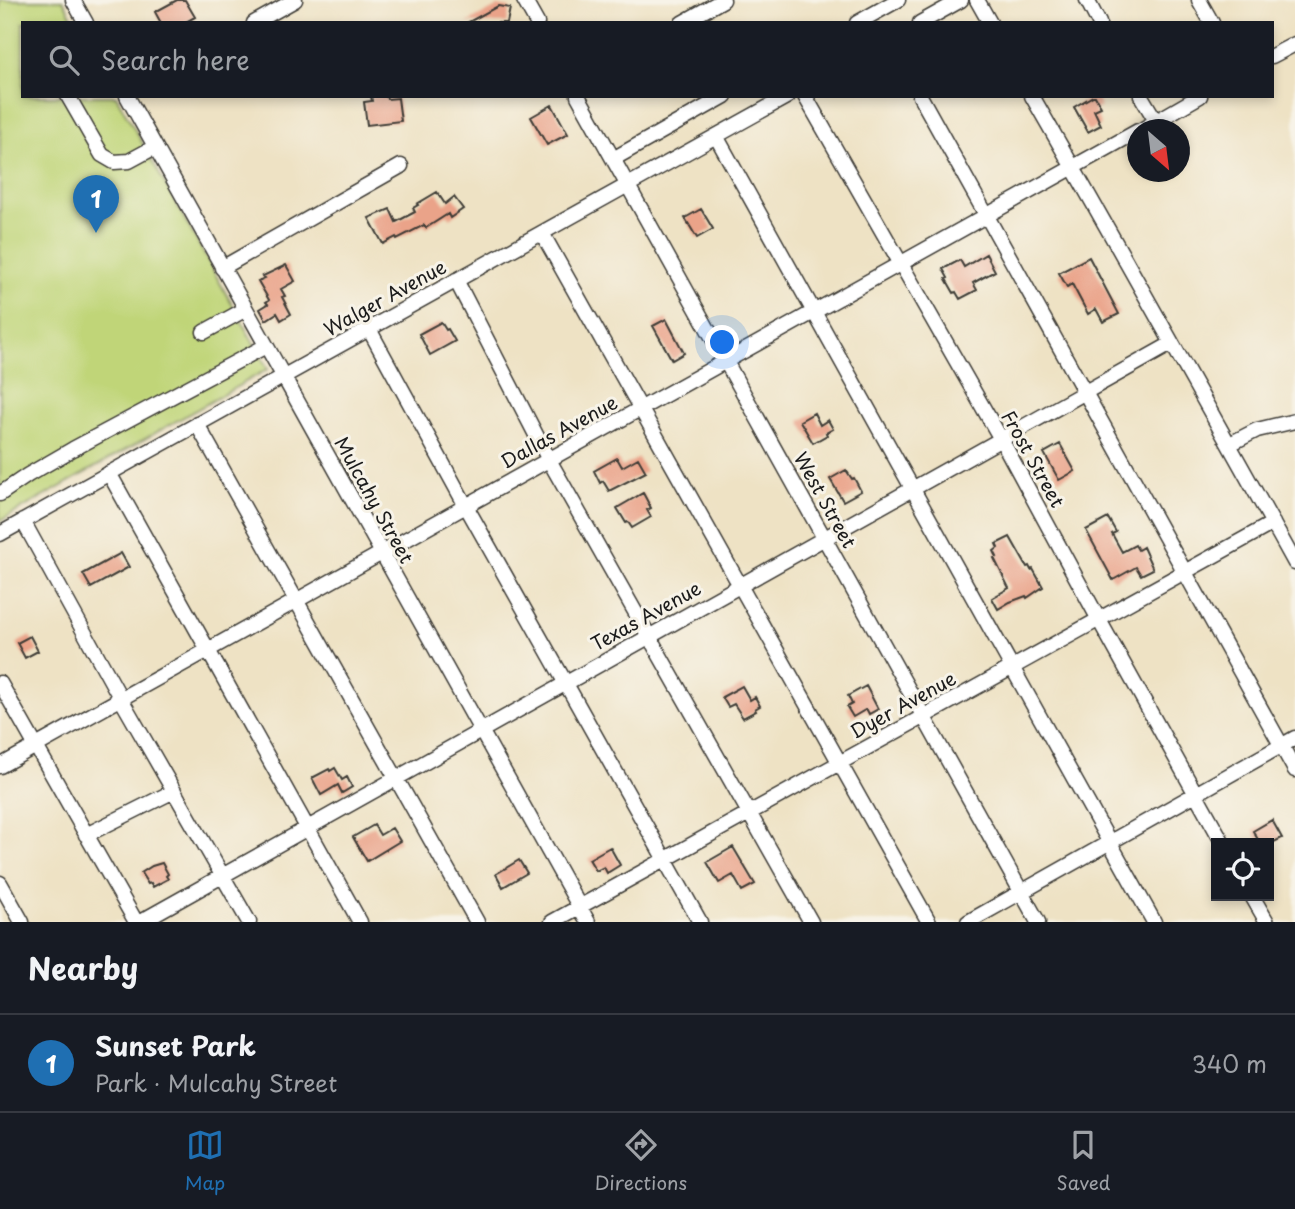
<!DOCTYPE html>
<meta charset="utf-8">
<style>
:root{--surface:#171b24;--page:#20242c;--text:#f1f3f6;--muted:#9ea1a6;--line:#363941;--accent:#1f6fb2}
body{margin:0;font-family:"Playpen Sans",sans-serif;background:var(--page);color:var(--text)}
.controls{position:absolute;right:21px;bottom:21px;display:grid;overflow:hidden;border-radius:0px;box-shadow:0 4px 10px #0003}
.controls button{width:63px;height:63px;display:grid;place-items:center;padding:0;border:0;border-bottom:2px solid var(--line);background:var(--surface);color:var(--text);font:35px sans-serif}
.compass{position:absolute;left:1127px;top:119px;width:63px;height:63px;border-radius:50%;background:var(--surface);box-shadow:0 4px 10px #0003;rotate:152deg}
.you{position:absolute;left:723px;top:343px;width:24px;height:24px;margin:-18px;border:5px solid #fff;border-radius:50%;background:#1a73e8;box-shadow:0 0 0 10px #1a73e833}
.badge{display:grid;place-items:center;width:46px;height:46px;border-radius:50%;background:var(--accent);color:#fff;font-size:23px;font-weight:700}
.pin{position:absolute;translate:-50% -58px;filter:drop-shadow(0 2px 4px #0008)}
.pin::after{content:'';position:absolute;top:37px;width:24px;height:21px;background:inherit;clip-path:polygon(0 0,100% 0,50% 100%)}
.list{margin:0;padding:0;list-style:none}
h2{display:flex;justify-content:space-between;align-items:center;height:91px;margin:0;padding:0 28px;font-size:30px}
h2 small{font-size:23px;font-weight:400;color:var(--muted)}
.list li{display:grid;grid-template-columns:46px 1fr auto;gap:21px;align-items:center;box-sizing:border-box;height:98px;padding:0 28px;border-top:2px solid var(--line)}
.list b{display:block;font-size:26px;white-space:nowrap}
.list p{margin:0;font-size:23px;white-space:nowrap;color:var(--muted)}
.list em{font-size:23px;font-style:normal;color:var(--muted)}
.icon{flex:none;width:38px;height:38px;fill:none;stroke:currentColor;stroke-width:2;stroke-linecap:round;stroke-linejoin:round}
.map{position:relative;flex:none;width:1295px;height:922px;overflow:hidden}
.search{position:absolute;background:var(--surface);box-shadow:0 4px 10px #0003;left:21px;right:21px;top:21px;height:77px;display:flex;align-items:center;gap:18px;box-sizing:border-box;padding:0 24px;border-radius:0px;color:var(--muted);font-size:26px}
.sheet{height:189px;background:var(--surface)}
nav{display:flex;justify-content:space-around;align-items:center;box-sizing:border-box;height:98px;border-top:2px solid var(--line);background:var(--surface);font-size:19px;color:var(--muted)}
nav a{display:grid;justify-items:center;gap:4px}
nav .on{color:var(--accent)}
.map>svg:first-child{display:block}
</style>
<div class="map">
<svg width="1295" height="922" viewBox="0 0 1295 922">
<rect width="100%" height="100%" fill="#f7f3e8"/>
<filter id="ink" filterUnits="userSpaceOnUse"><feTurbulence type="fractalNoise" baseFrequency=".0143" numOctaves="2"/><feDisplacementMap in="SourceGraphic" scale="14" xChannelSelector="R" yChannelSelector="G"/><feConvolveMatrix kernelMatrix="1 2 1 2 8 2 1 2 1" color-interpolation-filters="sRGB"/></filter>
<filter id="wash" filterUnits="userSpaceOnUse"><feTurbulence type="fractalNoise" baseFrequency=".00686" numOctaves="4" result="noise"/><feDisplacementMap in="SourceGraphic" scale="28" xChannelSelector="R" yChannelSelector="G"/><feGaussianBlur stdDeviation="1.57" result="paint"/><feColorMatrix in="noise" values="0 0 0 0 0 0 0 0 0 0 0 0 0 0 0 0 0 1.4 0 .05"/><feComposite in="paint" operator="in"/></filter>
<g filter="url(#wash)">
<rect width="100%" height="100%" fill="#eee2c4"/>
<path fill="#c0d578" stroke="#6e784a" stroke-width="2" d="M 0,0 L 63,0 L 75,23 L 23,23 L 23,96 L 116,96 L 268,369 L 0,521 Z"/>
<g id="blocks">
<path fill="#eaa389" d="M 177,0 L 185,0 L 195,17 L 184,23 L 161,23 L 155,12 Z
M 498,6 L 510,8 L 507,23 L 467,23 Z
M 371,96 L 386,96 L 387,99 L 398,98 L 401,121 L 367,125 L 364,102 L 372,101 Z
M 1093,96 L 1095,96 L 1101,107 L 1094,110 L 1101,125 L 1088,132 L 1074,107 Z
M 552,105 L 568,134 L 547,145 L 531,117 Z
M 437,192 L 445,204 L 454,197 L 463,209 L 450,218 L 448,214 L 426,228 L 424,225 L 397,239 L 396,237 L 383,244 L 369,218 L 390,209 L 396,222 L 415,212 L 413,208 L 418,205 L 417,204 Z
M 701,209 L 713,229 L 697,238 L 685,218 Z
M 986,254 L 995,271 L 973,283 L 977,290 L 960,299 L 956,292 L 954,293 L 946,279 L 948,278 L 943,269 L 960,260 L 964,267 Z
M 1089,257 L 1119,314 L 1103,322 L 1096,309 L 1088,314 L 1072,284 L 1067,287 L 1059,273 Z
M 286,265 L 295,281 L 281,289 L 285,296 L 282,297 L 291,314 L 281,320 L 277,313 L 266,320 L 260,309 L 268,304 L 266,302 L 269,300 L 258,281 L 265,278 L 263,276 Z
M 666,319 L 684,353 L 672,360 L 653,326 Z
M 441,322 L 446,330 L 448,329 L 455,341 L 430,355 L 419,334 Z
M 814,413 L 820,425 L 828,420 L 833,429 L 826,433 L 827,435 L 813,443 L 800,421 Z
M 1060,444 L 1075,471 L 1059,480 L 1044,453 Z
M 617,458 L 622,467 L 638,458 L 646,472 L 609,491 L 603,481 L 600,483 L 594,471 Z
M 846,470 L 852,479 L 854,478 L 861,491 L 843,501 L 830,479 Z
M 643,493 L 651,508 L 647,510 L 651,517 L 632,528 L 628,522 L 626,523 L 617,508 Z
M 1108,518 L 1116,532 L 1112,534 L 1122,552 L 1135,545 L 1138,550 L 1143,547 L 1153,569 L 1141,575 L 1136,567 L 1113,580 L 1086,530 Z
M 1010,537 L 1027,567 L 1029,566 L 1031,570 L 1033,569 L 1043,587 L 1027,598 L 1026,596 L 1010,602 L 998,609 L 992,598 L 1009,588 L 994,558 L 997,557 L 994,551 L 998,548 L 996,544 Z
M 121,553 L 129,567 L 91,588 L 83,574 Z
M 30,636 L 38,651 L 25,658 L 17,643 Z
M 742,686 L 750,700 L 755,697 L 760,706 L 755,709 L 756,711 L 743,718 L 734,704 L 728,707 L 722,697 Z
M 866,686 L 878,709 L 869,714 L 867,710 L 865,710 L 853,717 L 847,707 L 852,704 L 848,696 Z
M 335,768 L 342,780 L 347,777 L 352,787 L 342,793 L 338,785 L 321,795 L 312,778 L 329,769 L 330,771 Z
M 1272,820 L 1282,838 L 1272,843 L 1260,843 L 1253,831 Z
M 374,825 L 380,835 L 392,828 L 400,841 L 367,861 L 353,837 Z
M 610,847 L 620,865 L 607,873 L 604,867 L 596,871 L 589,859 Z
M 733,847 L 755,884 L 742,891 L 733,875 L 719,883 L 707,862 Z
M 519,860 L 527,873 L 503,887 L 496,874 Z
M 162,863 L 168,874 L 166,876 L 168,879 L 153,887 L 151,883 L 148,884 L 141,873 L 152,866 Z"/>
</g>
</g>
<g filter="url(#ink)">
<use href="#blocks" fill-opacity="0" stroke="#3c3a35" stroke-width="2"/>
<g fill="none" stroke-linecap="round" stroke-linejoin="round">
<defs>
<path id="minor" d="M 73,0 L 86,23
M 524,0 L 537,23
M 977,0 L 990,23
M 1087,0 L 1099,23
M 1199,0 L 1212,23
M 254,23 L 295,0
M 682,23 L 723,0
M 857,23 L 898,0
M 920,23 L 961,0
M 1272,56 L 1295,44
M 68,96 L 102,155 L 114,162 L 129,161 L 155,147
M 127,96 L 588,922
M 578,96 L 1038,922
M 805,96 L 1001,439 L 1098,618 L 1223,843
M 920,96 L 1295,770
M 1032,96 C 1121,251 1208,407 1295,563
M 1141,96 L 1156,121
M 1141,130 L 1200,96
M 716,136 L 1154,922
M 613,159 L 725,96
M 542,233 L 929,922
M 222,268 L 401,166
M 456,280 L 549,460 L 811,922
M 369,329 L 466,506 L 700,922
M 204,332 L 246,309
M 197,424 L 477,922
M 1230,444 L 1257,430 L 1295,421
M 109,473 L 360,922
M 0,494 L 28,475 L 73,449 L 266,346
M 23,521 L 121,699 L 249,922
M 0,534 L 788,96
M 0,683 L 136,922
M 0,766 L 1138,131
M 86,835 L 174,791
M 0,883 L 22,922
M 1252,896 L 1267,922
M 140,922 L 1171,344
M 552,922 L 1273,523
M 968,922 L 1295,738"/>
</defs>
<use href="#minor" stroke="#3c3a35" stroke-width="17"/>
<use href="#minor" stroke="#fff" stroke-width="14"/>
</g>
</g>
<g text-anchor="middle" stroke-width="6" stroke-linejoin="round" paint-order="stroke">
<g font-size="19" fill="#1c1c1c" stroke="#f7f3e8">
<text transform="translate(385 298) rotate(-29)" y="7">Walger Avenue</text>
<text transform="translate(559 432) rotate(-29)" y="7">Dallas Avenue</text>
<text transform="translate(1033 459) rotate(61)" y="7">Frost Street</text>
<text transform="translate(374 500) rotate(61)" y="7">Mulcahy Street</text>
<text transform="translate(825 500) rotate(61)" y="7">West Street</text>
<text transform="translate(646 616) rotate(-29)" y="7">Texas Avenue</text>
<text transform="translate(903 705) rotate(-29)" y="7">Dyer Avenue</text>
</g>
</g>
</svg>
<div class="controls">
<button><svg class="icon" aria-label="locate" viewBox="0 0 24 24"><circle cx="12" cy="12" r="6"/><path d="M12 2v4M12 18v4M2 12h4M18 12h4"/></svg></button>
</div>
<svg class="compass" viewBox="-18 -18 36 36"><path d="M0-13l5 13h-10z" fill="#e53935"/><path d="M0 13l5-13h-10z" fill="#9ea1a6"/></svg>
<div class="you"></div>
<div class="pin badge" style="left:96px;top:233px">1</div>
<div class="search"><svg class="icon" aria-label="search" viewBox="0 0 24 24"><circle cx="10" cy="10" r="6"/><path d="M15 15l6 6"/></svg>Search here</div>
</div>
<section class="sheet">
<h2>Nearby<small></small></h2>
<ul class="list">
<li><span class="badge">1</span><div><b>Sunset Park</b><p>Park · Mulcahy Street</p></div><em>340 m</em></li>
</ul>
</section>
<nav>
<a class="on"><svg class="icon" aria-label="map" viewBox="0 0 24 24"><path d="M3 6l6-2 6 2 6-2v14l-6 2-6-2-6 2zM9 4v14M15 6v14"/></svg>Map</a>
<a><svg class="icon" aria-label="directions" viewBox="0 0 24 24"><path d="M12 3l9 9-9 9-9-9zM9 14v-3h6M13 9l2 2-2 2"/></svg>Directions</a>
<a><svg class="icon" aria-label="saved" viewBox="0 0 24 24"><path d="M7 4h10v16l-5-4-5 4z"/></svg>Saved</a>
</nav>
